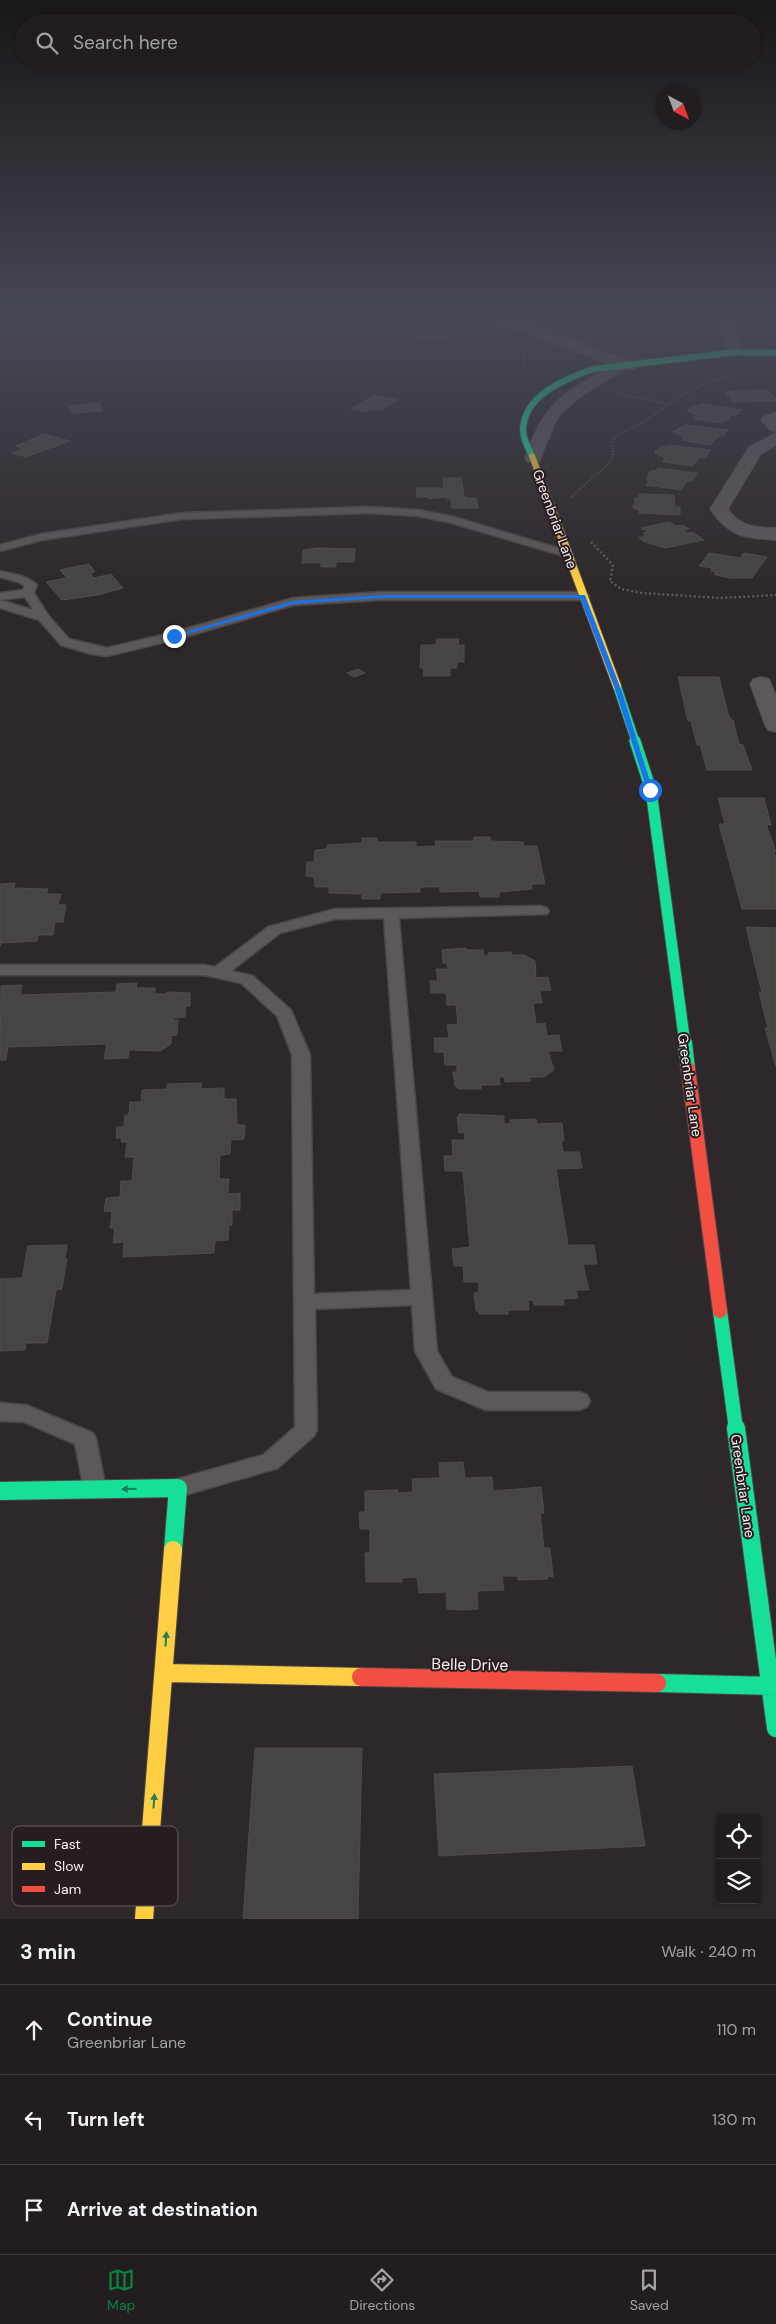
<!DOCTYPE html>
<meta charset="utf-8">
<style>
:root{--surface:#221e20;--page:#2e2b2d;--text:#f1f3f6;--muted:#a2a2a5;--line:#3f3c3e;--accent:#0b8043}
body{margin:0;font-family:"DM Sans",sans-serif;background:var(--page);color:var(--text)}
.controls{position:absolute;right:15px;bottom:15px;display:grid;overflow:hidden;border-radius:5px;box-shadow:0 1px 4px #0004}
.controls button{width:45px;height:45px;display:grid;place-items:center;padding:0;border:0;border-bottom:1px solid var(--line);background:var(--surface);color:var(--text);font:25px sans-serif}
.compass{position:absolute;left:656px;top:85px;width:45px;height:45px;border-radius:50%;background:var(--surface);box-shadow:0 1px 4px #0004;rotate:139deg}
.stop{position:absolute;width:15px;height:15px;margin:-11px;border:4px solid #1a73e8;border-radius:50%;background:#fff}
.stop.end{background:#1a73e8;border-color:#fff;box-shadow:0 1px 5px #0008}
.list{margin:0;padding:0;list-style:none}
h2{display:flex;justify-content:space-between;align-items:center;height:65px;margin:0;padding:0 20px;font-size:21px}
h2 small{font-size:16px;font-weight:400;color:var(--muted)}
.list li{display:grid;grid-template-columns:32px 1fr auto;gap:15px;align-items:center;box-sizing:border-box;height:90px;padding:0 20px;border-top:1px solid var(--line)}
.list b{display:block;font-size:19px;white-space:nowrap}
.list p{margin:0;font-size:16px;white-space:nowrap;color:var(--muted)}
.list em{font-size:16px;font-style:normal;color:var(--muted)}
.icon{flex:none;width:28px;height:28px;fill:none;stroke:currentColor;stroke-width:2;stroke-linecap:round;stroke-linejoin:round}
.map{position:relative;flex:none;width:776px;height:1919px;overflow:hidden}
.search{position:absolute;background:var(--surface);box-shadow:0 1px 4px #0004;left:15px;right:15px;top:15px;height:55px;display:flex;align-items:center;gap:12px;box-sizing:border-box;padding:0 18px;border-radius:28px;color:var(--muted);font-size:19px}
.sheet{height:335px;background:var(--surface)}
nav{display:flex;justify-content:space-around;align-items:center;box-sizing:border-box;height:70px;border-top:1px solid var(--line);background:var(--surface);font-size:14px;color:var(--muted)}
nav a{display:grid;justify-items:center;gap:2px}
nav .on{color:var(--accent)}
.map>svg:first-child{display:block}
</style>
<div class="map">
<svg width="776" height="1919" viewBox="0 0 776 1919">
<rect width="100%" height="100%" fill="#2e282a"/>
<path fill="#474544" stroke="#4f4c4c" d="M 425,330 L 446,330 L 447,340 L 418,340 L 417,337 L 426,337 Z
M 766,389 L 776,399 L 776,401 L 734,402 L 724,392 Z
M 374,395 L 398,400 L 380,410 L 371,409 L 366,412 L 351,409 Z
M 100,403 L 103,411 L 72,413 L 69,406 Z
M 703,404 L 742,410 L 737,415 L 731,415 L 728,420 L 725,420 L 722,423 L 694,419 L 697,415 L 687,411 L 690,408 Z
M 684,425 L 688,425 L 728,430 L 723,436 L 719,436 L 710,445 L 681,440 L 684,437 L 673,432 Z
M 44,434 L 70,441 L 26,457 L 12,453 L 23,449 L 16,446 Z
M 669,445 L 710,450 L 706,457 L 701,457 L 692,466 L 662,462 L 665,458 L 654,453 L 656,450 Z
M 658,468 L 697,473 L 692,481 L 687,481 L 681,490 L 646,485 L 649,481 L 646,480 L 650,471 L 656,471 Z
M 443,478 L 461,478 L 464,496 L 466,498 L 476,498 L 478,508 L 452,508 L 451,499 L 447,499 L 446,497 L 428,499 L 428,497 L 417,497 L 416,488 L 444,488 Z
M 639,494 L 674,495 L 675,507 L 680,507 L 680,515 L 639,513 L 639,510 L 633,508 L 633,505 L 635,505 L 635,498 L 639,498 Z
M 669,522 L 676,526 L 683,525 L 689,529 L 683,530 L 688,533 L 692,532 L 704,540 L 665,548 L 645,542 L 639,538 L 645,535 L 643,533 L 648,532 L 641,528 Z
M 318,548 L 355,549 L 354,562 L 336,562 L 336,567 L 321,567 L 321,563 L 302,563 L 303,550 Z
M 709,553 L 740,558 L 744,553 L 767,557 L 752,578 L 729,578 L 716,575 L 714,574 L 716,572 L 711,571 L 712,568 L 699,566 Z
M 89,564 L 95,572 L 90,573 L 94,578 L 111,574 L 123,588 L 98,595 L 62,600 L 46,582 L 71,577 L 66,577 L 60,570 Z
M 437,639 L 459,639 L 458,645 L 464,645 L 464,662 L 457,662 L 457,668 L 450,668 L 450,676 L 423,676 L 424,668 L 420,668 L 421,645 L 436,645 Z
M 358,669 L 365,673 L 354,677 L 347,673 Z
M 678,677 L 719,677 L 728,714 L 731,720 L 733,720 L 739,744 L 743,745 L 752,770 L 707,770 L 700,745 L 697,745 L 691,721 L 688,721 Z
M 718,798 L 764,798 L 771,825 L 766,824 L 776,852 L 774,852 L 776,859 L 776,909 L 742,909 L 719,824 L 725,824 Z
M 474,837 L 490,837 L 491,841 L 523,842 L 524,846 L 537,846 L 545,884 L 531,884 L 532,889 L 499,892 L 499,897 L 480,897 L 479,891 L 440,892 L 440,887 L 420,887 L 420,892 L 380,893 L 380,899 L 362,899 L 362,894 L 329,893 L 329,887 L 315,887 L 314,877 L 306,876 L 307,862 L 314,862 L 315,850 L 327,849 L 327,845 L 362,843 L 362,838 L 377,838 L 377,842 L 416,842 L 416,847 L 436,846 L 435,841 L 474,841 Z
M 15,883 L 14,888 L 48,889 L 46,894 L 61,894 L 58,905 L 66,905 L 63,922 L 55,922 L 53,935 L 38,935 L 37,941 L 1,943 L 0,947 L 0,884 Z
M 746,927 L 776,928 L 776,1067 L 765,1028 L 768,1028 L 759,992 L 762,993 Z
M 466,948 L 466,950 L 483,950 L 484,956 L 488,956 L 488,953 L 511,952 L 511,955 L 524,955 L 535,961 L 536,978 L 548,977 L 551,990 L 540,991 L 542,1003 L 533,1003 L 536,1024 L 545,1023 L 547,1036 L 559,1035 L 562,1051 L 548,1051 L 554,1070 L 544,1077 L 530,1077 L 531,1081 L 505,1082 L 505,1077 L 499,1077 L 500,1085 L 481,1085 L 481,1089 L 459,1089 L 455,1086 L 453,1072 L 457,1072 L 457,1065 L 445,1065 L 444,1052 L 435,1052 L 434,1038 L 449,1038 L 447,1025 L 458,1024 L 456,1005 L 447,1005 L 446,993 L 431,993 L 430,981 L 438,981 L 436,969 L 448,969 L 447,963 L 443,963 L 442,950 Z
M 137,983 L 136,988 L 155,988 L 155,994 L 166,994 L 167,992 L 190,993 L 190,1006 L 186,1006 L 185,1017 L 174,1018 L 173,1021 L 178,1020 L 177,1035 L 171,1036 L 171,1044 L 160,1051 L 129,1050 L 128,1058 L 104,1059 L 107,1044 L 8,1047 L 6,1060 L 0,1060 L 1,986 L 22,985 L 20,995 L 116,992 L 117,984 Z
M 201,1083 L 201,1089 L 224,1088 L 224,1099 L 236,1099 L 237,1125 L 245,1125 L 244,1139 L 231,1140 L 230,1154 L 220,1155 L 219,1179 L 229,1179 L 228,1194 L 240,1193 L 240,1210 L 232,1210 L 232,1225 L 229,1225 L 228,1240 L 215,1241 L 214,1253 L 123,1257 L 124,1242 L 113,1243 L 115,1228 L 110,1228 L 112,1212 L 104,1211 L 106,1198 L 120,1197 L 121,1181 L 132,1181 L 134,1157 L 125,1157 L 127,1142 L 121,1142 L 122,1138 L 116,1138 L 117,1127 L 124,1127 L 125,1115 L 129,1115 L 130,1102 L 141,1102 L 142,1090 L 167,1089 L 167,1084 Z
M 459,1114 L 504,1116 L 504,1124 L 510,1124 L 510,1120 L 536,1119 L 537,1124 L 562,1123 L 564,1141 L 561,1141 L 563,1152 L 579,1152 L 582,1168 L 556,1169 L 568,1245 L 594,1245 L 597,1264 L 583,1264 L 589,1290 L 576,1290 L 578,1298 L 563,1299 L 564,1305 L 534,1305 L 533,1300 L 528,1300 L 529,1310 L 508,1310 L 508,1314 L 479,1314 L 479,1311 L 476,1311 L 474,1293 L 479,1292 L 478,1282 L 464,1282 L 463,1266 L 454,1266 L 452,1249 L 470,1247 L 463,1173 L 463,1171 L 445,1171 L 444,1156 L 453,1156 L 452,1140 L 465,1140 L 464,1132 L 459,1133 L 457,1117 L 459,1117 Z
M 67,1245 L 65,1259 L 67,1259 L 62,1289 L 56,1290 L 47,1343 L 26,1343 L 25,1350 L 0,1351 L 0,1279 L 22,1278 L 28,1246 Z
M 462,1462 L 463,1462 L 465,1478 L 492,1477 L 493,1491 L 541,1487 L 544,1513 L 540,1513 L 544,1548 L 550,1548 L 553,1577 L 547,1576 L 548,1579 L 518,1580 L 517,1576 L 502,1576 L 504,1590 L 477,1591 L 478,1609 L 462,1610 L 447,1609 L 446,1592 L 419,1593 L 417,1577 L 402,1578 L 402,1582 L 366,1582 L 365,1553 L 370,1553 L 370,1529 L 360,1529 L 359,1512 L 365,1512 L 365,1491 L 398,1490 L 397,1493 L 413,1492 L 412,1479 L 440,1478 L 439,1463 Z
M 255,1748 L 362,1748 L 358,1919 L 243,1919 Z
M 632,1766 L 645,1846 L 439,1856 L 434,1774 Z"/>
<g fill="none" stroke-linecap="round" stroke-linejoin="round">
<defs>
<path id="lane" d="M 368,507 L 419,510 L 454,517 L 571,552 L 573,554 L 567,557 L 452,523 L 419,516 L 368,513 L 182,519 L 42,540 L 0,551 L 0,545 L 41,534 L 182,513 Z
M 0,571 C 13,574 27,575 37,585 L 34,593 L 48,615 L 69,639 L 107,648 L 171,633 L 293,598 L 381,592 L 583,592 L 589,596 L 583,600 L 381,600 L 294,605 L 178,639 L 107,656 L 91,654 L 61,645 L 39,620 L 0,608 L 0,593 L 23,590 L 25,586 L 18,582 L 0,577 ZM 25,597 L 33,610 L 0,600 Z
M 541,906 L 547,908 L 549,911 L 547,914 L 399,918 L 437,1351 L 452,1377 L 488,1392 L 579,1392 L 587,1395 L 590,1401 L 587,1407 L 579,1410 L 486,1410 L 436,1389 L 415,1351 L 412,1305 L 315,1309 L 317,1430 L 314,1436 L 278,1468 L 178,1497 L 170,1495 L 167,1488 L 170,1481 L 263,1455 L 295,1427 L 292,1055 L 277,1016 L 241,983 L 204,975 L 0,975 L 0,965 L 204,965 L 215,967 L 268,927 L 335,909 ZM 384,918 L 411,1290 L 314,1294 L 310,1055 L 291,1010 L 253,976 L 231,971 L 280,933 L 335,919 Z
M 0,1403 L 26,1405 L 93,1433 L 96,1439 L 106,1489 L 103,1496 L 95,1498 L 87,1496 L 84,1489 L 75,1444 L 24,1422 L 0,1421 Z"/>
<path id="street" d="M 495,320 L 517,320 L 635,363 L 638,366 L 635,369 L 625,369 L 580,397 L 561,414 L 555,423 L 539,462 L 527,462 L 525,458 C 544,401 563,393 613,365 L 497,323 Z
M 716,320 L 730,320 L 744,352 L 742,355 L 732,355 Z
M 776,412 L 776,432 L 770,430 L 761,420 L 763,417 Z
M 776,433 L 776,445 L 761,454 L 728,509 C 741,527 755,527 776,528 L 776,540 C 744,538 729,537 710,509 L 749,447 Z
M 761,677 L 769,679 L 776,695 L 776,732 L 768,730 L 765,725 L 750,684 L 753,679 Z"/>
<path id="fast-far4" d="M 532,456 C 528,448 523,439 523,430 C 524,395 565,379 593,369 L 737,352 L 776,353"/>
<path id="fast-far3" d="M 617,686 L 636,743"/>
<path id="fast-far2" d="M 635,741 L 651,790 L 685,1044"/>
<path id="fast-far1" d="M 685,1043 L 688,1069
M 720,1311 L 736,1429"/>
<path id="fast" d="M 736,1428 L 776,1728
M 0,1491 L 178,1488 L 173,1550
M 657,1683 L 776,1686"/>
<path id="slow-far2" d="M 532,456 L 551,506"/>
<path id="slow-far1" d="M 550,505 L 617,686"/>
<path id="slow" d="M 164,1673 L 361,1677
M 144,1919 L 173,1550"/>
<path id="jam-far1" d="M 688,1069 L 720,1311"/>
<path id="jam" d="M 361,1677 L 657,1683"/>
</defs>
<use href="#lane" stroke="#4b4547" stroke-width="3"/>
<use href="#street" stroke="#4b4547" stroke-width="2"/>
<use href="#fast-far4" stroke="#4b4547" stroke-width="8"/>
<use href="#fast-far3" stroke="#4b4547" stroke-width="10"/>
<use href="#fast-far2" stroke="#4b4547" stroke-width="13"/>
<use href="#fast-far1" stroke="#4b4547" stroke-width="16"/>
<use href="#fast" stroke="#4b4547" stroke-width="20"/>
<use href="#slow-far2" stroke="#4b4547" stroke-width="8"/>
<use href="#slow-far1" stroke="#4b4547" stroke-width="10"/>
<use href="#slow" stroke="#4b4547" stroke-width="20"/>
<use href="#jam-far1" stroke="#4b4547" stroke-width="16"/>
<use href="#jam" stroke="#4b4547" stroke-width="20"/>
<path stroke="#5f5a5c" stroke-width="2" stroke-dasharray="1 2" stroke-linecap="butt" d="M 593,330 L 694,331 L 704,334
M 524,349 L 524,363 L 521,371 L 532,375
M 616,393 L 668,404
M 571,497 L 606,466 L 613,456 L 612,440 L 620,433 L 642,423 L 686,393 L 709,382 L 738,374"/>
<path stroke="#5f5a5c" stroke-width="2.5" stroke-dasharray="2 2.5" stroke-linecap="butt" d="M 591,542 L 613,565 L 610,581 L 621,589 L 642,593 L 720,598 L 776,595"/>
<use href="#lane" fill="#5d585a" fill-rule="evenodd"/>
<use href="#street" fill="#5d585a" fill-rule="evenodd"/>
<use href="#fast-far4" stroke="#16e098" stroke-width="6"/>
<use href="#fast-far3" stroke="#16e098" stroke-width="8"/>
<use href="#fast-far2" stroke="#16e098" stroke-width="11"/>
<use href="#fast-far1" stroke="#16e098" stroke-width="14"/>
<use href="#fast" stroke="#16e098" stroke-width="18"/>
<use href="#slow-far2" stroke="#ffcf43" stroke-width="6"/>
<use href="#slow-far1" stroke="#ffcf43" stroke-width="8"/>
<use href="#slow" stroke="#ffcf43" stroke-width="18"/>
<use href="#jam-far1" stroke="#f24e42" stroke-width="14"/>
<use href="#jam" stroke="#f24e42" stroke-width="18"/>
</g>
<defs><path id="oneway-solid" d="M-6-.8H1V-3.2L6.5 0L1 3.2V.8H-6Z" transform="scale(1.25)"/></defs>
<g fill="#1e7e5c">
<use href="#oneway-solid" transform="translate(129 1489) rotate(179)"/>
<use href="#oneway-solid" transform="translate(166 1639) rotate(-86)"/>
<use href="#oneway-solid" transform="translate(154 1801) rotate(-86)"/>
</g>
<linearGradient id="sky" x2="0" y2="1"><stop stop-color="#191617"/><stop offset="0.54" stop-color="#464855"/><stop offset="1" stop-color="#464855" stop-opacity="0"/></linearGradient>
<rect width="776" height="589" fill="url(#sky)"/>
<path fill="#1a73e8" d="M 381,595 L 585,595 L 622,692 L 653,791 L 647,790 L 616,692 L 580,598 L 381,598 L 294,604 L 176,637 L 171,636 L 293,601 Z"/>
<g text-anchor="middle" stroke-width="4" stroke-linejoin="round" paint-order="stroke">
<g font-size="14" fill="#f6eef0" stroke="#271c1f">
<text transform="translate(555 519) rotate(70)" y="5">Greenbriar Lane</text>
<text transform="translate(690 1085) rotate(82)" y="5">Greenbriar Lane</text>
<text transform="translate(743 1486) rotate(82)" y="5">Greenbriar Lane</text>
</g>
<g font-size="16" fill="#f6eef0" stroke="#271c1f">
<text transform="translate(470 1664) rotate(1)" y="6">Belle Drive</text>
</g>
</g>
<rect x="12" y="1826" width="166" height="80" rx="8" fill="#271c1f" stroke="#655b5e" stroke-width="1"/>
<rect x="22" y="1841" width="23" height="6" fill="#16e098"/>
<rect x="22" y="1863" width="23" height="7" fill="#ffcf43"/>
<rect x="22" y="1886" width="23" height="6" fill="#f24e42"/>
<g font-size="14" fill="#f6eef0">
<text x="54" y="1849">Fast</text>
<text x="54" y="1871">Slow</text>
<text x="54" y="1894">Jam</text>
</g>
</svg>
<div class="controls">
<button><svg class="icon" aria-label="locate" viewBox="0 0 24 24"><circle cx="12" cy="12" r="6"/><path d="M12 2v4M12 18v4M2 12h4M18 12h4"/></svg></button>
<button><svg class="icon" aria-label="layers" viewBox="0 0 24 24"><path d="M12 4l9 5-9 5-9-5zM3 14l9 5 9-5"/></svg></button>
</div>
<svg class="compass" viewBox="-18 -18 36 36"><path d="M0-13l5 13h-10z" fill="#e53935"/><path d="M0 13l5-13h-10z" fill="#a2a2a5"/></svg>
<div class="stop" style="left:650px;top:790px"></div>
<div class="stop end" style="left:174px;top:636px"></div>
<div class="search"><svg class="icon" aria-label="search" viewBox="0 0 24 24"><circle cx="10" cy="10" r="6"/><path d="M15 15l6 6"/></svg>Search here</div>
</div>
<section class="sheet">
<h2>3 min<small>Walk · 240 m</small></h2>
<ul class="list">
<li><svg class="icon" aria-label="ahead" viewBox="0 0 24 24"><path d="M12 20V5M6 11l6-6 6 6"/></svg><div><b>Continue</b><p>Greenbriar Lane</p></div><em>110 m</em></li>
<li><svg class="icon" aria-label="left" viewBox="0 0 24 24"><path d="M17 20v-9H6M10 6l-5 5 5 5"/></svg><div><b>Turn left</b></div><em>130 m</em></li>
<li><svg class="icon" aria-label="arrive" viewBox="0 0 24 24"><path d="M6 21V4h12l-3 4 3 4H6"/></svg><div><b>Arrive at destination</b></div></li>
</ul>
</section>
<nav>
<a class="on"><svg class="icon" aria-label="map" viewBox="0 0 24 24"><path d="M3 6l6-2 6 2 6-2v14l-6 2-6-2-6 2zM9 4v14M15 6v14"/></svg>Map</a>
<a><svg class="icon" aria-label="directions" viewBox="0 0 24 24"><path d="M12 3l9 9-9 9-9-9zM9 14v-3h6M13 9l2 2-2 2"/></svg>Directions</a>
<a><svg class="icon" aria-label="saved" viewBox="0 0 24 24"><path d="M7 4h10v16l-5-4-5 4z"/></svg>Saved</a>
</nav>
